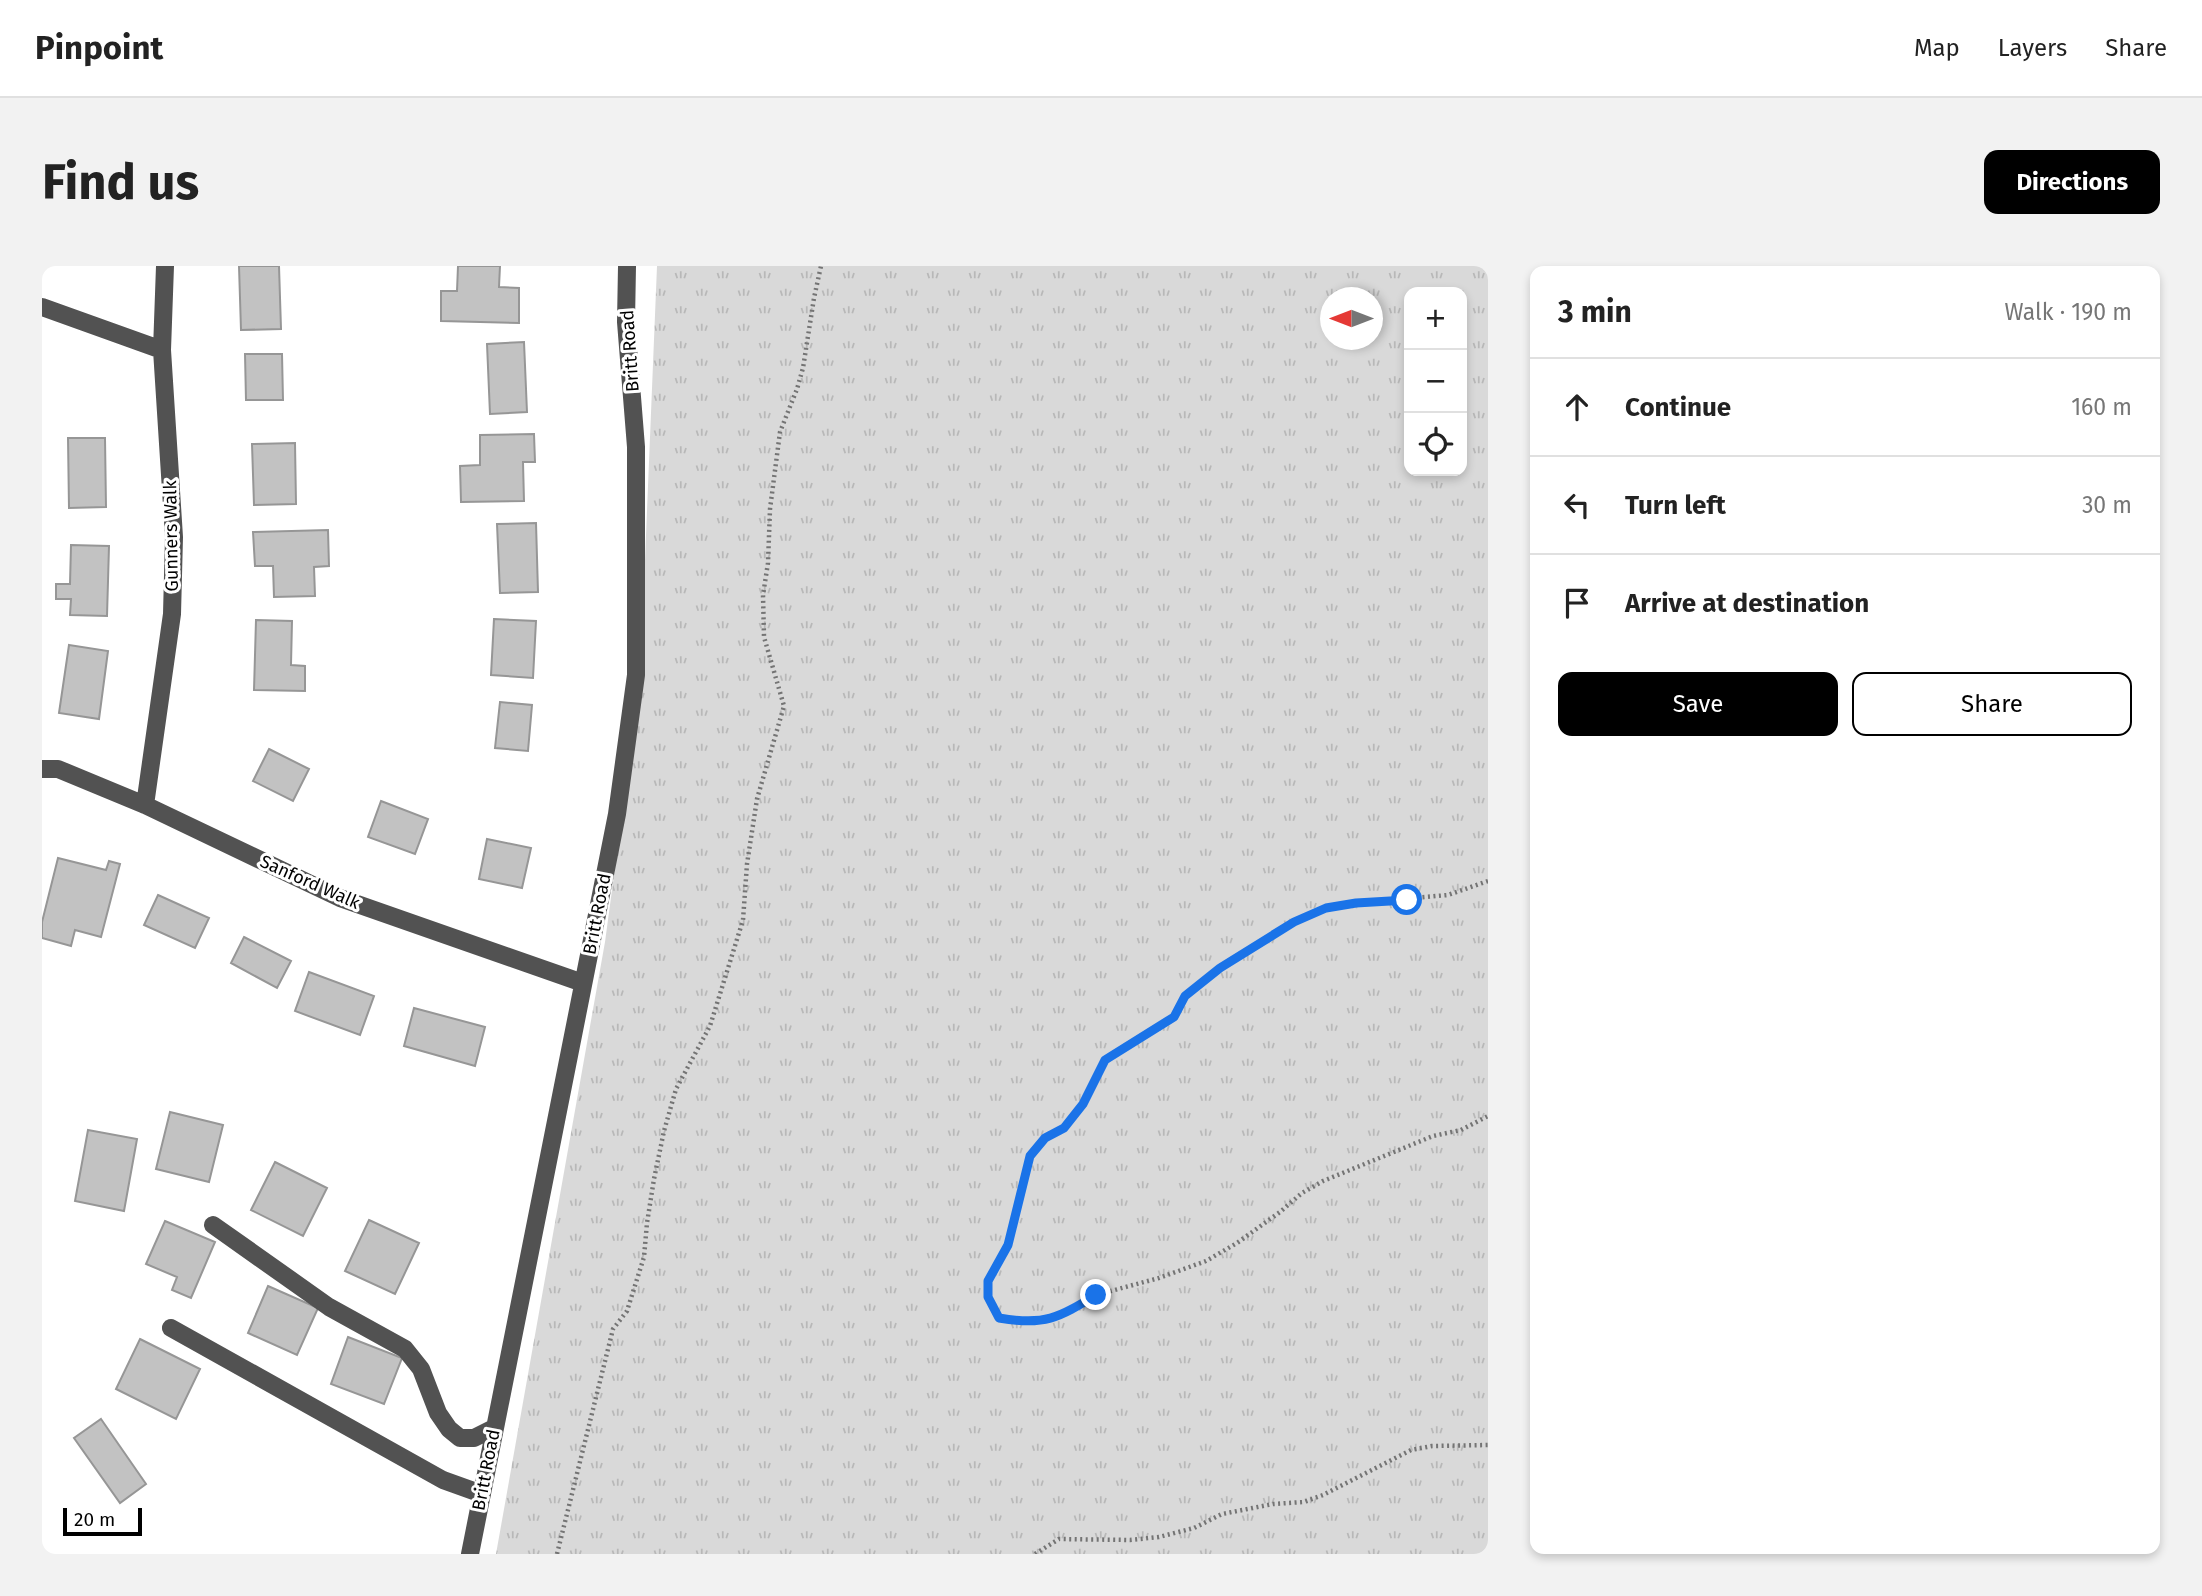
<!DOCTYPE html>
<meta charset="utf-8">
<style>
:root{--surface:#fff;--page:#f2f2f2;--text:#222;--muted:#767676;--line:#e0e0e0;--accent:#000}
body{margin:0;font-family:"Fira Sans",sans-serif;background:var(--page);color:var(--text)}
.controls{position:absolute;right:21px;top:21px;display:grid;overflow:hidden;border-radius:14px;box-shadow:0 4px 10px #0003}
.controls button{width:63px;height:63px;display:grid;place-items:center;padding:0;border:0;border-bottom:2px solid var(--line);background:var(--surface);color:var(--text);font:35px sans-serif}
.compass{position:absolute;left:1278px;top:21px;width:63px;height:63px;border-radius:50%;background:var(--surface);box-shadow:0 4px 10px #0003;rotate:270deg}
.scale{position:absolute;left:21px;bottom:18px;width:79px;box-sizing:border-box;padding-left:7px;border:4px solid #000;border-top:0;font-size:19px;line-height:24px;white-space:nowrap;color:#000;-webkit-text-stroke:5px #fff;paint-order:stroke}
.stop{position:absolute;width:21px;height:21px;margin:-16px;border:5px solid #1a73e8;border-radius:50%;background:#fff}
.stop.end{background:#1a73e8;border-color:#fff;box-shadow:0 2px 7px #0008}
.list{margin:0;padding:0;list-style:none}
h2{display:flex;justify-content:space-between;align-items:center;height:91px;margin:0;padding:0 28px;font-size:30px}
h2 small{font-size:23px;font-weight:400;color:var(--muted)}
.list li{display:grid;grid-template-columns:46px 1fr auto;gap:21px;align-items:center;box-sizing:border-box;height:98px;padding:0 28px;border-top:2px solid var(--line)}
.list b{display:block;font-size:26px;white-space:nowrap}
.list em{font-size:23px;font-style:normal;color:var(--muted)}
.actions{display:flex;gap:14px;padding:21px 28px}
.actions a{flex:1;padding:16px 0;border:2px solid var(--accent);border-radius:14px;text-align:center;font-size:24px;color:var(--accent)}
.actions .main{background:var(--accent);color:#fff}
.icon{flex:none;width:38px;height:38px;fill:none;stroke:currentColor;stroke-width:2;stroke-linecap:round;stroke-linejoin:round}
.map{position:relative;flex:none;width:1446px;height:1288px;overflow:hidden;border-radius:14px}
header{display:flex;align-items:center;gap:42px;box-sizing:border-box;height:98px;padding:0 35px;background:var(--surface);border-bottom:2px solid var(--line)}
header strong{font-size:33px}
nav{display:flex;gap:38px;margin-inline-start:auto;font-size:24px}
.intro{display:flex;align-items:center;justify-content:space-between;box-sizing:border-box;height:168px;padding:0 42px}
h1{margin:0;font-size:49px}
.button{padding:18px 32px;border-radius:14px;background:var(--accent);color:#fff;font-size:24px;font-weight:700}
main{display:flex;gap:42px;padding:0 42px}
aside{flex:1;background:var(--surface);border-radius:14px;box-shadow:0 4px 10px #0003}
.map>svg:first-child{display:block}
</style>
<header>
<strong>Pinpoint</strong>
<nav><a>Map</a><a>Layers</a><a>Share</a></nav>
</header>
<div class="intro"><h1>Find us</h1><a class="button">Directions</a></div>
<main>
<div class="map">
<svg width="1446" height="1288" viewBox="0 0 1446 1288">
<defs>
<pattern id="grass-tufts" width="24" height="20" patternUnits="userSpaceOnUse" patternTransform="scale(1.75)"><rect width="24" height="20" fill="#d9d9d9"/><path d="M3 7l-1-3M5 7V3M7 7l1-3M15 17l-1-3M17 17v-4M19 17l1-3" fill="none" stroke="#b8b8b8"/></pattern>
</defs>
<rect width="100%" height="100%" fill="#fff"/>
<path fill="url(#grass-tufts)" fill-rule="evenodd" d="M 615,0 L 1446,0 L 1446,1288 L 454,1288 L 563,676 L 598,416 ZM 1367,26 L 1420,26 L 1420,205 L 1367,205 ZM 1288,32 L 1330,32 L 1330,74 L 1288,74 Z"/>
<path fill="#c2c2c2" stroke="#969696" stroke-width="2" d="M 197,0 L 237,0 L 239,63 L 199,64 Z
M 416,0 L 458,0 L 457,21 L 477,22 L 477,57 L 399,55 L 399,25 L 415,25 Z
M 482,76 L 485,146 L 448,148 L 445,78 Z
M 203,88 L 240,88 L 241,134 L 204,134 Z
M 492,168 L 493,196 L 481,196 L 482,235 L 419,236 L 418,200 L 438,199 L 438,169 Z
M 26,172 L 63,172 L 64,241 L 27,242 Z
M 253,177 L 254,238 L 212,239 L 210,178 Z
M 494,257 L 496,326 L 458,327 L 455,258 Z
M 286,264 L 287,300 L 272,301 L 273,330 L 232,331 L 231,300 L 213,300 L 211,266 Z
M 29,279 L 67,280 L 65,350 L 28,349 L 29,333 L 14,333 L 14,318 L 28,318 Z
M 452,353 L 494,355 L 491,412 L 449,409 Z
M 214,354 L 250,355 L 249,399 L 263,400 L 263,425 L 212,424 Z
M 27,379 L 66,385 L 57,453 L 17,447 Z
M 458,436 L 490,439 L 486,485 L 453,482 Z
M 227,483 L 267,503 L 251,535 L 211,515 Z
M 339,535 L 386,553 L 373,588 L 326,571 Z
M 445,573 L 489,582 L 480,622 L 437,613 Z
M 16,592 L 64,604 L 67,595 L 78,598 L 59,671 L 33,664 L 29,680 L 0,672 L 0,656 Z
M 116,629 L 167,652 L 153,682 L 102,659 Z
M 202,671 L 249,695 L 235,722 L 189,697 Z
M 267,706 L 332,730 L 318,769 L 253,745 Z
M 372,742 L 443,761 L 433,800 L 362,780 Z
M 128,846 L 181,859 L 167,916 L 114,903 Z
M 46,864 L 95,873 L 82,945 L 33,935 Z
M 233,896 L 285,922 L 261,970 L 209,944 Z
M 327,954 L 377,977 L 353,1028 L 303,1005 Z
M 123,955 L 173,976 L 149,1032 L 130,1024 L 135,1011 L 104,998 Z
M 226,1020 L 276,1042 L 255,1089 L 206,1067 Z
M 306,1071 L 360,1092 L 342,1138 L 289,1118 Z
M 98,1073 L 158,1103 L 134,1153 L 74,1123 Z
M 59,1153 L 104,1218 L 78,1237 L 32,1172 Z"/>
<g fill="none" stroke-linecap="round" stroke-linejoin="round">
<path stroke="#747474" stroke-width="4.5" stroke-dasharray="2 3.5" stroke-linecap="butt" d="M 1446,615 L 1406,629 L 1314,637 L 1284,642 L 1252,656 L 1178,702 L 1143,730 L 1132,752 L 1063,794 L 1041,838 L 1022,862 L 1003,872 L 988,890 L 966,979 L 946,1015 L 946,1031 L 957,1052 L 984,1056 L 1004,1054 L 1025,1046 L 1054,1029 L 1117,1012 L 1164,995 L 1195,977 L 1238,946 L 1260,927 L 1281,915 L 1391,870 L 1419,864 L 1446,850
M 515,1288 L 571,1063 L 585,1045 L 602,991 L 605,957 L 612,913 L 622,865 L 634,823 L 668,760 L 701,654 L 705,598 L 715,533 L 742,440 L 722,371 L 721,329 L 726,297 L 728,243 L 738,166 L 755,123 L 761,102 L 772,32 L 779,0
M 993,1288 L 1017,1273 L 1088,1274 L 1117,1271 L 1152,1262 L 1180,1248 L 1231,1238 L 1262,1236 L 1281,1229 L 1369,1184 L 1390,1180 L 1446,1179"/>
<path stroke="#525252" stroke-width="18" d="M 0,41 L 120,84
M 0,503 L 16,503 L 103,539 L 298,632 L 541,717
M 103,539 L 130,348 L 132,271 L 120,84 L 123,0
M 171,959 L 287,1041 L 363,1083 L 379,1103 L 396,1147 L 407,1163 L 418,1172 L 432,1172 L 452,1162
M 129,1062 L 401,1214 L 440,1228
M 428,1288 L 575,548 L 594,409 L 594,181 L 584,56 L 585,0"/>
</g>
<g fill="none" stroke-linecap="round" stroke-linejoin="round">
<path stroke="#1a73e8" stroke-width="9" d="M 1054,1029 C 1016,1052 1003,1060 957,1052 L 946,1031 L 946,1015 L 966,979 L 988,890 L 1003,872 L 1022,862 L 1041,838 L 1063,794 L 1132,751 L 1143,730 L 1178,702 L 1252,656 L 1284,642 L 1314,637 L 1365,634"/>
</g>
<g text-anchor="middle" stroke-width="6" stroke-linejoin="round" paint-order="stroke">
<g font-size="18" fill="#000" stroke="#fff">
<text transform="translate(588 85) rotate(-94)" y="6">Britt Road</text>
<text transform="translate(129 270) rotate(-91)" y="6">Gunners Walk</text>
<text transform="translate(268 616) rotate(24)" y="6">Sanford Walk</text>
<text transform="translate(555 648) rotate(-79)" y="6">Britt Road</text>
<text transform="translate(444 1204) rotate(-79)" y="6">Britt Road</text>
</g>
</g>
</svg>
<div class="controls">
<button>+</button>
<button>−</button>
<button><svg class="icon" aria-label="locate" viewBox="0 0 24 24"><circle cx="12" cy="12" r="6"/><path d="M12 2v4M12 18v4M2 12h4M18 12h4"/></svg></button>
</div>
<svg class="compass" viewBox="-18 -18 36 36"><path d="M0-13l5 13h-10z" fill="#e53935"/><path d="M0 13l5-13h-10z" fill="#767676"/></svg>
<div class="scale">20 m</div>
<div class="stop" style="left:1365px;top:634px"></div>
<div class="stop end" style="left:1054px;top:1029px"></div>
</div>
<aside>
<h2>3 min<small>Walk · 190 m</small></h2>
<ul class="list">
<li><svg class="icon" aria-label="ahead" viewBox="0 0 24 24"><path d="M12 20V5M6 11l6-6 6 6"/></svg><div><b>Continue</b></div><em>160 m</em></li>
<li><svg class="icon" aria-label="left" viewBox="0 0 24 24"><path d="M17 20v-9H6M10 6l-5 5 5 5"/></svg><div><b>Turn left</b></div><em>30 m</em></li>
<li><svg class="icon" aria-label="arrive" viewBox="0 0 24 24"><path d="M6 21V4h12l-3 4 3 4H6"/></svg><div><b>Arrive at destination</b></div></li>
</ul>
<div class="actions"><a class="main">Save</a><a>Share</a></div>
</aside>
</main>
